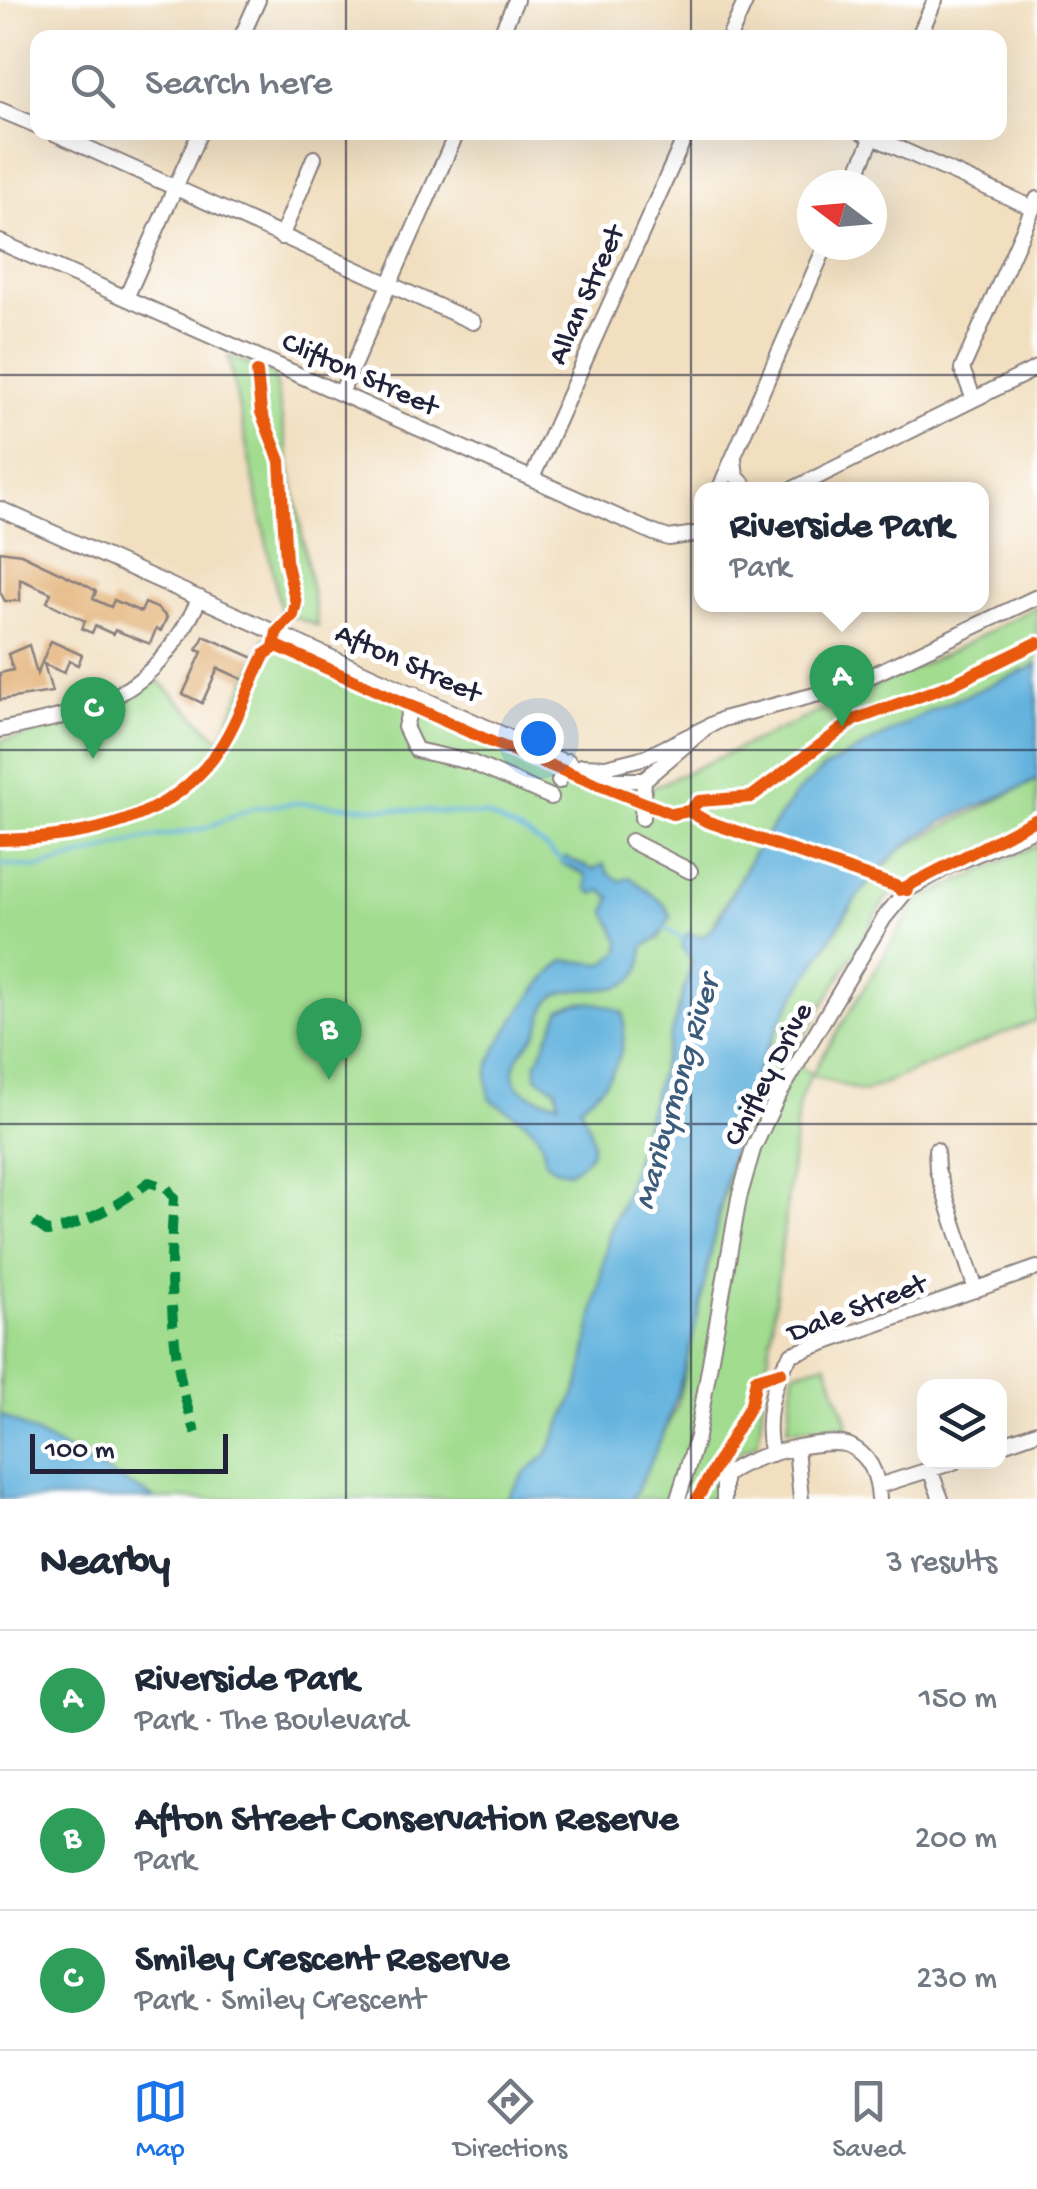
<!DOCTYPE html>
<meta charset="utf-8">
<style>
:root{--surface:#fff;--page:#f6f6f7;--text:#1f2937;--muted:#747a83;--line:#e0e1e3;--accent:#1a73e8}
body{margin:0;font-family:"Gochi Hand",sans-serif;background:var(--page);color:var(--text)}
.controls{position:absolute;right:30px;bottom:30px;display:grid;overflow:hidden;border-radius:20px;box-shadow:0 10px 40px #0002}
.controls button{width:90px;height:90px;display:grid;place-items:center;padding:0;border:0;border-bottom:2px solid var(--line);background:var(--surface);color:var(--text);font:50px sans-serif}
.compass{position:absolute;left:797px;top:170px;width:90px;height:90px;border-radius:50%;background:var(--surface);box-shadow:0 10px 40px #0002;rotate:286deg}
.scale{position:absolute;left:30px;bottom:25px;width:198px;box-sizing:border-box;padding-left:10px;border:5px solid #22223b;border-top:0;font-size:28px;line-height:35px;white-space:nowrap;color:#22223b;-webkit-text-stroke:8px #fff;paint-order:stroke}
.you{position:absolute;left:538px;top:738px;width:35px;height:35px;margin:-25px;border:8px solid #fff;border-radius:50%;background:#1a73e8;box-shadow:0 0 0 15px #1a73e833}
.badge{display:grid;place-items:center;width:65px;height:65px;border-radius:50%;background:var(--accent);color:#fff;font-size:32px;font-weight:700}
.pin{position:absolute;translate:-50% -82px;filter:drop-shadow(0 2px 5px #0008)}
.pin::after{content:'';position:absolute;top:52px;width:35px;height:30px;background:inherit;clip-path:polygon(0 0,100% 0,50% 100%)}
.popup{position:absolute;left:694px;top:482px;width:295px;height:130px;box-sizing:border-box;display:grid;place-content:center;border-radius:20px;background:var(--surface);filter:drop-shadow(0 2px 8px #0005);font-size:32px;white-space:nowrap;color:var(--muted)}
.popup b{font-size:38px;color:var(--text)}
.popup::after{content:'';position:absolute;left:50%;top:100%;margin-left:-20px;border:20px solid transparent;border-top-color:var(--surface)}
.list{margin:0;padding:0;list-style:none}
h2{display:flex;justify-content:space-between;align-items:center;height:130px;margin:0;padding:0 40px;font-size:42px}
h2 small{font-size:32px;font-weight:400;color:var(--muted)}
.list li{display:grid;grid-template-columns:65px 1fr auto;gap:30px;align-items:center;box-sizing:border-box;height:140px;padding:0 40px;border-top:2px solid var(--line)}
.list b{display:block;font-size:38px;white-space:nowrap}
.list p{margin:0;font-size:32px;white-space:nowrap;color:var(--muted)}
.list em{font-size:32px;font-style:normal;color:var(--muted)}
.icon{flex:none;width:55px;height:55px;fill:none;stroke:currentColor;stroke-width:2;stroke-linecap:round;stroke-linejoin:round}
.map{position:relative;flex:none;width:1037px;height:1499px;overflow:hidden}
.search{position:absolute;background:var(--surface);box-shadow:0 10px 40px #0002;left:30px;right:30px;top:30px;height:110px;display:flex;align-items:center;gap:25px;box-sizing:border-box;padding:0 35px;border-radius:20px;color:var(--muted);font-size:38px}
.sheet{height:550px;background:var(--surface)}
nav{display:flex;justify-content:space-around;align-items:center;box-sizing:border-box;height:140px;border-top:2px solid var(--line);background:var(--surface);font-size:28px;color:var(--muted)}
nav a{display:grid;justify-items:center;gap:5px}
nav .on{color:var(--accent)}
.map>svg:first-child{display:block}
</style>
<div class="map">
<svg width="1037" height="1499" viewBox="0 0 1037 1499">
<rect width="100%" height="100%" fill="#fff"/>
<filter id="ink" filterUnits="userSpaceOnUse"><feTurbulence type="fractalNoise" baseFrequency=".01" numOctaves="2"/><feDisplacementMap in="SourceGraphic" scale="20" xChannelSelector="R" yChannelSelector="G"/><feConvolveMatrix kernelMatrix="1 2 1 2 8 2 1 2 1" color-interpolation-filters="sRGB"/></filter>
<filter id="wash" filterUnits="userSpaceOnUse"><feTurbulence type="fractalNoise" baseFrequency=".0048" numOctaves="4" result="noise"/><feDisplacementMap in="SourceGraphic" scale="40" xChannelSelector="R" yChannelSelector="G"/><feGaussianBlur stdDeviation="2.25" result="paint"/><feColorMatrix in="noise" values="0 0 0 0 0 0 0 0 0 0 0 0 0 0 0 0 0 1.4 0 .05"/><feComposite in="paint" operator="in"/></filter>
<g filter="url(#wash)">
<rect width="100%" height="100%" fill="#f1dfc0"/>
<path fill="#a1dc8f" stroke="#627f65" stroke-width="2.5" d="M 228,356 L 274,374 L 318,626 L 281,612 Z
M 1037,606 L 1037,665 L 930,711 L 824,768 L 795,795 L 753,854 L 692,962 L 624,1197 L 609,1234 L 580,1383 L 547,1455 L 525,1473 L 507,1499 L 156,1499 L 0,1414 L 0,741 C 60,727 109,721 158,680 L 220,740 L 265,638 L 630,798 L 954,650 Z
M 1037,780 L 1037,824 L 887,897 L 790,1061 L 812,1074 L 917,901 L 1037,845 L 1037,1020 L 863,1092 L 811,1075 L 799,1102 L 758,1443 C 723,1460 717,1459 720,1499 L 632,1499 L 677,1406 L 742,1113 L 784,1013 L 861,891 L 902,848 Z
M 826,1363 L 849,1426 L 788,1429 L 794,1372 Z"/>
<path fill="#63b3de" stroke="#426a8c" stroke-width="2.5" d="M 1037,665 L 1037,780 C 993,801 939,818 901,849 C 868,876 845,914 823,951 C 790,1003 759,1054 742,1114 C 704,1246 702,1376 632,1499 L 507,1499 L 525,1472 L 547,1455 L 580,1383 L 609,1234 L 624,1197 L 692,962 L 681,946 L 687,933 L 702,937 L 714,927 L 753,854 L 795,795 L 824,768 L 930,711 Z
M 565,857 L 593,870 L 604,864 L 608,873 L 621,881 L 630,877 L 664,904 L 671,916 L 659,938 L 643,947 C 645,1010 579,978 554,997 C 543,1005 543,1019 538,1031 C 533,1041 524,1047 519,1056 C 501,1090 535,1099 559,1102 L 556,1089 L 537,1077 L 536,1064 L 561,1009 C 584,999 601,1001 623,1013 C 629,1051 612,1084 580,1105 C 590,1132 607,1152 568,1172 L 554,1169 L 545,1161 C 543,1121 516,1119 489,1098 C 488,1088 486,1076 489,1066 C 499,1037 541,978 565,960 L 603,964 L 620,951 L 620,941 L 606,912 L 611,897 L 600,890 L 595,894 L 588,890 L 586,875 L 561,863 Z
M 0,1414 L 156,1499 L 0,1499 Z"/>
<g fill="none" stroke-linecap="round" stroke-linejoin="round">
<path stroke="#63b3de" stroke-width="4" d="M 0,864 L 38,868 L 143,839 L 203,829 L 252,808 L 297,803 L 486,815 L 531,837 L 565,863
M 660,925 L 686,941"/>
</g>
<g id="blocks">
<path fill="#e1ac6d" d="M 0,551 L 21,554 L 80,582 L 96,591 L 93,599 L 111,607 L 114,600 L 141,612 L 145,603 L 157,608 L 167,617 L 161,631 L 156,629 L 150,644 L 115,630 L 113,634 L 95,626 L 92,633 L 82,629 L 85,621 L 47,602 L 51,593 L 20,579 L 20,601 L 5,601 L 0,592 Z
M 204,636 L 254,658 L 244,680 L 218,668 L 202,703 L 183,694 L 202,652 L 197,650 Z
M 51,641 L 82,655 L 78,665 L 69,661 L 64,673 L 44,664 L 52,692 L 0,700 L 0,673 L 13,670 L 8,654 L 29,645 L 37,674 Z"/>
</g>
</g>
<g filter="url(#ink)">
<use href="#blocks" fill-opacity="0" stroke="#8a807e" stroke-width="2.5"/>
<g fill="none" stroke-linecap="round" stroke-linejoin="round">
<defs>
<path id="minor" d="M 241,38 L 258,0
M 499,38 L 516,0
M 729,38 L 746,0
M 918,38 L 935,0
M 0,110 L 38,126
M 52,132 L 473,322
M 862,132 L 1033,208
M 852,185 L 875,132
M 281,237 L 314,158
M 0,242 L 654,533 L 669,538 L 702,533
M 126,298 L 200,132
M 341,393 L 457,132
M 973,397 L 962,369 L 1037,199
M 734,460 L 736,476 L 749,490
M 532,478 L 687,132
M 719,490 L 826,245
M 791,490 L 1037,368
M 0,509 L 604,780 L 644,780 L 703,730
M 414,693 L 405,727 L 416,750 L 470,762 L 551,797
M 0,730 C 101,710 153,696 200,598
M 582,766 L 606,767 L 646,757 L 723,719 L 849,686 L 1037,597
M 559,781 L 568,761
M 642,818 L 644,780
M 631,841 L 690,871
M 936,1150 L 937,1170 L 976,1290
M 1000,1445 L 1037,1432
M 796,1448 L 801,1499
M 772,1454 C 764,1424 771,1379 792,1354 L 1037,1268
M 930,1470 L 941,1499
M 878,1486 L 954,1462
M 678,1499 L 697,1437 L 739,1198 L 753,1149 L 776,1100 L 884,918 L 907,890 L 951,865 L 1037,828
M 724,1499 L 724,1478 C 736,1458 828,1435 850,1446 C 871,1456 878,1478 879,1499"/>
</defs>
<use href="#minor" stroke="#8a807e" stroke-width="18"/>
<use href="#minor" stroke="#fff" stroke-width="14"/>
<path stroke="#00873e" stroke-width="10" stroke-dasharray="20 10" stroke-linecap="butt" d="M 34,1222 L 48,1232 C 82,1225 121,1204 149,1182 L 167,1188 L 174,1198 C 168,1273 169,1362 196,1433"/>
<defs>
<path id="cycleway" d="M 257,372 L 261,412 L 280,461 L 286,560 L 296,603 L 293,615 L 277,632 L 274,647
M 689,811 L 706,821 L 907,890
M 0,840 C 85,838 174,822 222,745 C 240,717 250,683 265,654 L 277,646 L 494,743 L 672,814 L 689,811 L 699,801 L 751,797 L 854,720 L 953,684 L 1037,643
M 900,890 L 1037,819
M 697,1499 L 751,1404 L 756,1379 L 781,1372"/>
</defs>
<use href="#cycleway" stroke="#fff" stroke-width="19"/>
<use href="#cycleway" stroke="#e8590c" stroke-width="12"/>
</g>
</g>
<path fill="none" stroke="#22223b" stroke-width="2.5" stroke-opacity="0.55" d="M 346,0 L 346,38M 691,0 L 691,38M 346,132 L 346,1499M 691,132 L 691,1499M 0,375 L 1037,375M 0,750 L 1037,750M 0,1124 L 1037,1124"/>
<g text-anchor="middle" stroke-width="10" stroke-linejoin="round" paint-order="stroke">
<g font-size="30" fill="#22223b" stroke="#fff">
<text transform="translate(584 294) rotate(-66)" y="10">Allan Street</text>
<text transform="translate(361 372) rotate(24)" y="10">Clifton Street</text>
<text transform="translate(409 661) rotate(24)" y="10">Afton Street</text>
<text transform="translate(766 1073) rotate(-62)" y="10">Chifley Drive</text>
<text transform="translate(856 1306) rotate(-21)" y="10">Dale Street</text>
</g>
<g font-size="32" font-style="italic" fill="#3c5c7c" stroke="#fff">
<text transform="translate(674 1092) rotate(-74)" y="11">Maribyrnong River</text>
</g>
</g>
</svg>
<div class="controls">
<button><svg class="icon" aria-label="layers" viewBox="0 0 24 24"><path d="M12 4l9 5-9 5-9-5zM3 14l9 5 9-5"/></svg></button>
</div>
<svg class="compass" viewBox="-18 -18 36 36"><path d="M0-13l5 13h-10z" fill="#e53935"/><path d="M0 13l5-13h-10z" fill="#747a83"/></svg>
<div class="scale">100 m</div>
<div class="you"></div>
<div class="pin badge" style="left:842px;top:727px;background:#2e9e5b">A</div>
<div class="popup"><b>Riverside Park</b>Park</div>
<div class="pin badge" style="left:329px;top:1080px;background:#2e9e5b">B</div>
<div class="pin badge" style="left:93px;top:759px;background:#2e9e5b">C</div>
<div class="search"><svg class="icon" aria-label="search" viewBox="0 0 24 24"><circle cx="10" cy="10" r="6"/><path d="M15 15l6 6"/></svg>Search here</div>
</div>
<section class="sheet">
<h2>Nearby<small>3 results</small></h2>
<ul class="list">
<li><span class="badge" style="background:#2e9e5b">A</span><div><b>Riverside Park</b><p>Park · The Boulevard</p></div><em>150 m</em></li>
<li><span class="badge" style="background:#2e9e5b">B</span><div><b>Afton Street Conservation Reserve</b><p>Park</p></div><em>200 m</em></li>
<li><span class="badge" style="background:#2e9e5b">C</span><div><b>Smiley Crescent Reserve</b><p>Park · Smiley Crescent</p></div><em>230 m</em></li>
</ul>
</section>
<nav>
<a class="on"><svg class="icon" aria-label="map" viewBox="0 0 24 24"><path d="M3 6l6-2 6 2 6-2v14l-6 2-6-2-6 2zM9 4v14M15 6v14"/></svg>Map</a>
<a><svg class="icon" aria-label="directions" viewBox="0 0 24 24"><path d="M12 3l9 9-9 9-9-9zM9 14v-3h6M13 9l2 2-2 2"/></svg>Directions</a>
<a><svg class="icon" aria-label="saved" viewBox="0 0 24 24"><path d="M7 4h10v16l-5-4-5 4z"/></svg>Saved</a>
</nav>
